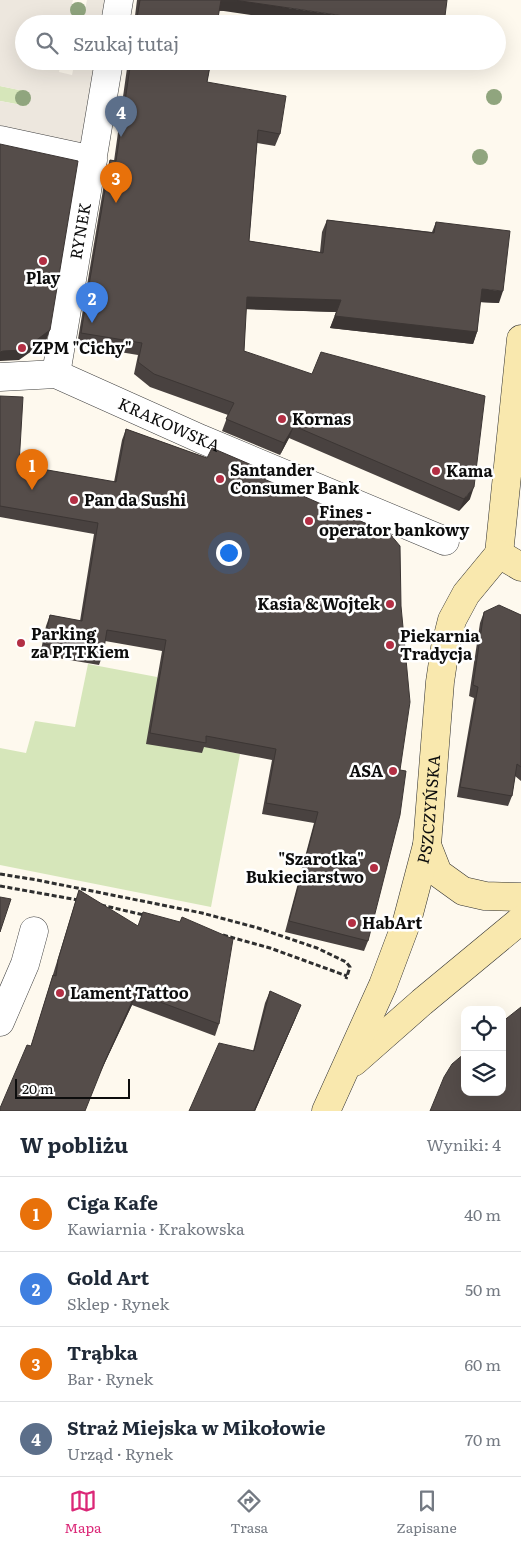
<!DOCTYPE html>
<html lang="pl">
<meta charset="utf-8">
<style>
:root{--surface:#fff;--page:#f2f2f3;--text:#1f2937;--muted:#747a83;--line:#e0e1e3;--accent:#db2777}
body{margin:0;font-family:Literata,serif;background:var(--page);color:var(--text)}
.controls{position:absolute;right:15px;bottom:15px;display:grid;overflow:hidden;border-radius:10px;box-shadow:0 5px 20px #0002}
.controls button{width:45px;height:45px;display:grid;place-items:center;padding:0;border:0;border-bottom:1px solid var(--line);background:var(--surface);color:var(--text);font:25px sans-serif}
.scale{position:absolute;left:15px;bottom:12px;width:115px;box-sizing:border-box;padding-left:5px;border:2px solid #0d0d0d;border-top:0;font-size:14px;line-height:18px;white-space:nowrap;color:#0d0d0d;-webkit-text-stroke:4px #fff;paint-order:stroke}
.you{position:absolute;left:228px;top:552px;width:18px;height:18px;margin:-12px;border:4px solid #fff;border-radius:50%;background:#1a73e8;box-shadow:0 0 0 8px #1a73e833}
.badge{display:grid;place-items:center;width:32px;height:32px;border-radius:50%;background:var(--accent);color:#fff;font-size:16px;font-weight:700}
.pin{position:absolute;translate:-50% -41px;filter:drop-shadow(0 1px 2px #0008)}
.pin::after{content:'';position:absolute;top:26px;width:18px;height:15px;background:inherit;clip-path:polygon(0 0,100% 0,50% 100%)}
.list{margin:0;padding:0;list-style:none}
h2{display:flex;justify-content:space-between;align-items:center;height:65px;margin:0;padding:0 20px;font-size:21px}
h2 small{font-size:16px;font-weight:400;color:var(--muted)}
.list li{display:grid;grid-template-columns:32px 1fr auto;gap:15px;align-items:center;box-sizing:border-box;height:75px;padding:0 20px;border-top:1px solid var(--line)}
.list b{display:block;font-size:19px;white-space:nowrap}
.list p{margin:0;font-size:16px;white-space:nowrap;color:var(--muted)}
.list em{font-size:16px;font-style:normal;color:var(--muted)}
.icon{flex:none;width:28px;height:28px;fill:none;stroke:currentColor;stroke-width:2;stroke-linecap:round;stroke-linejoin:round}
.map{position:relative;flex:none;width:521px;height:1111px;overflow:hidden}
.search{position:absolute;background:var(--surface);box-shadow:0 5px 20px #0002;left:15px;right:15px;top:15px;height:55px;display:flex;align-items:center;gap:12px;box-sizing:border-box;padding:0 18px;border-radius:28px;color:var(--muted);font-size:19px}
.sheet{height:365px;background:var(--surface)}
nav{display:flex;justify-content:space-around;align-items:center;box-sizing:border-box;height:70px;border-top:1px solid var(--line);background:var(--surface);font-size:14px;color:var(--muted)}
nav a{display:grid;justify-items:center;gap:2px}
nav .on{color:var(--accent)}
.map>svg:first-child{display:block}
</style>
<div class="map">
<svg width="521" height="1111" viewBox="0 0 521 1111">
<rect width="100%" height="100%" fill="#fef9ee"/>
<path fill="#d6e6ba" d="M 0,86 L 29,92 L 27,106 L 0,101 Z
M 88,664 L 157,677 L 202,746 L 240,754 L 211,907 L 0,865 L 0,748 L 26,753 L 35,721 L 75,727 Z"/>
<path fill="#ede7de" d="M 0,0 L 73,0 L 70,11 L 84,14 L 87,0 L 131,0 L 127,24 L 24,24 L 24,61 L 61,61 L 59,72 L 72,75 L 75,61 L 121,61 L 101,179 L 0,153 L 0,101 L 27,106 L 29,92 L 0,86 Z"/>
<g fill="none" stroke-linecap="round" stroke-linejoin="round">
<defs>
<g id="street">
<path d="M 115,24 L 119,0"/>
<path d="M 0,140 L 93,160"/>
<path id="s1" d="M 56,374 L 109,61"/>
<path id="s2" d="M 0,377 L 56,374 L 201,439 L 445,541"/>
<path d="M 0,1022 L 25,964 L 34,931"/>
</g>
<g id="secondary">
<path d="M 499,554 L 521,339"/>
<path d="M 499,554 L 521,567"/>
<path d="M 427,845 L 438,873 L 463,891 L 485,896 L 521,897"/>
<path d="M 354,1062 L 422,1002 L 521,920"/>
<path id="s3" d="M 326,1111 L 383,985 L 407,921 L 427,845 L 440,682 L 445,648 L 452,620 L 466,594 L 499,554"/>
</g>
</defs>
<use href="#street" stroke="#404040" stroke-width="29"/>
<use href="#secondary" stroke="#2f2f2f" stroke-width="29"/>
<path stroke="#2f2f2f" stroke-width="3" stroke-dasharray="5 2.5" stroke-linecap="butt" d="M 0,874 L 37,880 L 202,913 L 258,928 L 317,948 L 346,962 L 350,967 L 346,979
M 0,886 L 78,900
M 101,905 L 144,915
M 223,935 L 270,948 L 347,976"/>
<use href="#street" stroke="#fff" stroke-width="28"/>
<use href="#secondary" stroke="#f9e8ae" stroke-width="28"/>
</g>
<g fill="#90a57e">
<circle cx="78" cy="10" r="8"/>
<circle cx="494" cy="97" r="8"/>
<circle cx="23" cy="98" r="8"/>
<circle cx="480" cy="157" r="8"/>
</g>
<path fill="#494240" d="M 137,0 L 447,0 L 219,11 L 217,24 L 134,24 Z
M 128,61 L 211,61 L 207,82 L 280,134 L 275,146 L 257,143 L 249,241 L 320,252 L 322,232 L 327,220 L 432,232 L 436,222 L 499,303 L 480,302 L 477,332 L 473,344 L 330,328 L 336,312 L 246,309 L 244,351 L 470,499 L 459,511 L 289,438 L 280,455 L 222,431 L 228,415 L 150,387 L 134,374 L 138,355 L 77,345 L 106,172 L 110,160 L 114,161 Z
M 0,396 L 19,465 L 114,482 L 122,440 L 126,429 L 207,458 L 268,472 L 265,480 L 368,941 L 364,951 L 285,932 L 314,823 L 262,814 L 272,760 L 204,747 L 202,753 L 146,744 L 162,651 L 105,641 L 103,654 L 99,665 L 40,655 L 46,626 L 50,615 L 80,621 L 94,534 L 0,517 Z
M 484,612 L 521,615 L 521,781 L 515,776 L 512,796 L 508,806 L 457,797 L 474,698 L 469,696 L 480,623 Z
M 79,890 L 219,1024 L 215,1036 L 132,1005 L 100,1073 L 31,1046 Z
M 270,991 L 296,1017 L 255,1111 L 253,1051 L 265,1003 Z"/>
<path fill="#3c3634" d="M 221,0 L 234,0 L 399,24 L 311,24 L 217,10 Z
M 482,289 L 503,291 L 499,303 L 478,302 Z
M 247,297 L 341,300 L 336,312 L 242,309 Z
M 335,316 L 477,332 L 473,344 L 330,328 Z
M 50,330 L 46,341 L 19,360 L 0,361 L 0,352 Z
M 294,426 L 289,438 L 280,455 L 284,443 Z
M 474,487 L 470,499 L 459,511 L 464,499 Z
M 136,993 L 132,1005 L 100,1073 L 105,1061 Z
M 301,1005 L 296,1017 L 255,1111 L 254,1111 Z"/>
<path fill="#554d4a" stroke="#3c3634" d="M 140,0 L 221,0 L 217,24 L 136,24 Z
M 234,0 L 447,0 L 444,24 L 399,24 Z
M 131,61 L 211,61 L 207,82 L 286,96 L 280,134 L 258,130 L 249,241 L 323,253 L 327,220 L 434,233 L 436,222 L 510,231 L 503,291 L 482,289 L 477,332 L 335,316 L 341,300 L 247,297 L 244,351 L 312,374 L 321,352 L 485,396 L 474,487 L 464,499 L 294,426 L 284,443 L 226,419 L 234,403 L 154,374 L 138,362 L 142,343 L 81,333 L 110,160 L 116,161 Z
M 0,144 L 78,161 L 50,330 L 23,350 L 3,351 L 0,352 Z
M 0,396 L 23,397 L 19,465 L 116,482 L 126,429 L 207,458 L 212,448 L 268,472 L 264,479 L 390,534 L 400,546 L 401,606 L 410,702 L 400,770 L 406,771 L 400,815 L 368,941 L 289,921 L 318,812 L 266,803 L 276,749 L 206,736 L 206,743 L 150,733 L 166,640 L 107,630 L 103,654 L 44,644 L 50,615 L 82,621 L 98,523 L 0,506 Z
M 499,605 L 521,615 L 521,767 L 517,764 L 512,796 L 460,787 L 478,687 L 473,685 L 484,612 Z
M 79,890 L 138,926 L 143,912 L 180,922 L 182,917 L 233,939 L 219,1024 L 136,993 L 105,1061 L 85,1111 L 0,1111 L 0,1108 L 27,1045 L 31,1046 L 53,975 L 56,976 L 58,960 Z
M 0,897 L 11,899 L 0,932 Z
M 270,991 L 301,1005 L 254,1111 L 189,1111 L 219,1043 L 254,1051 Z
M 521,1007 L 521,1111 L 430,1111 L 444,1077 L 452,1064 L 465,1053 L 465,1092 L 502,1092 L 502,1022 Z"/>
<g fill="#b32f44" stroke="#fff" stroke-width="2">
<circle cx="43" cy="261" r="5"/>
<circle cx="22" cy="348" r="5"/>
<circle cx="282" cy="419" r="5"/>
<circle cx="436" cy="471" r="5"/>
<circle cx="220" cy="479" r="5"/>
<circle cx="74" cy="500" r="5"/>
<circle cx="309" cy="521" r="5"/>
<circle cx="390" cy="604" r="5"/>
<circle cx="21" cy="643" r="5"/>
<circle cx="390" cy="645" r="5"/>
<circle cx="393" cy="771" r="5"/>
<circle cx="374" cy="868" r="5"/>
<circle cx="352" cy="923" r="5"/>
<circle cx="60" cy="993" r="5"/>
</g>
<g text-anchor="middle" stroke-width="5" stroke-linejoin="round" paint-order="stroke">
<g font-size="16" fill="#0d0d0d" stroke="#fff">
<text dy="6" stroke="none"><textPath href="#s1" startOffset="145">RYNEK</textPath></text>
<text dy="6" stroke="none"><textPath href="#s2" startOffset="180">KRAKOWSKA</textPath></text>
<text dy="6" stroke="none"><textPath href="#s3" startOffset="321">PSZCZYŃSKA</textPath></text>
</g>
<g font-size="16" font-weight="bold" fill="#0d0d0d" stroke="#fff" text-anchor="start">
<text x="43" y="284" text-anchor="middle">Play</text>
<text x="32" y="354">ZPM "Cichy"</text>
<text x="292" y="425">Kornas</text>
<text x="230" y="476">Santander<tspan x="230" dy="18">Consumer Bank</tspan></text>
<text x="446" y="477">Kama</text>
<text x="84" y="506">Pan da Sushi</text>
<text x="319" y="518">Fines -<tspan x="319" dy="18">operator bankowy</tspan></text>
<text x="380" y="610" text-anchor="end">Kasia &amp; Wojtek</text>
<text x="31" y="640">Parking<tspan x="31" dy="18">za PTTKiem</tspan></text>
<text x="400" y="642">Piekarnia<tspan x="400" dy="18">Tradycja</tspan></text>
<text x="383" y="777" text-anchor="end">ASA</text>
<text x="364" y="865" text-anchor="end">"Szarotka"<tspan x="364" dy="18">Bukieciarstwo</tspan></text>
<text x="362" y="929">HabArt</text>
<text x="70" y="999">Lament Tattoo</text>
</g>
</g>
</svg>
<div class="controls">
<button><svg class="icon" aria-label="locate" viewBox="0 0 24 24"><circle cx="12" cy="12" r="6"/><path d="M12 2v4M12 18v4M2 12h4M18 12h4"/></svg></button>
<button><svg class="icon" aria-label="layers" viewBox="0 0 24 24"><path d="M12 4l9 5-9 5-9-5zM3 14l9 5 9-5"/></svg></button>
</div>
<div class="scale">20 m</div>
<div class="you"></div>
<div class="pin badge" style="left:32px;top:490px;background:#e8710a">1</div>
<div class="pin badge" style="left:92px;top:323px;background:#3f7fe0">2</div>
<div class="pin badge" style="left:116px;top:203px;background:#e8710a">3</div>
<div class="pin badge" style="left:121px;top:137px;background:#5c6f8a">4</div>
<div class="search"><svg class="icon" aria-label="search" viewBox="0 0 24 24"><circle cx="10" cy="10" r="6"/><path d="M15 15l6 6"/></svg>Szukaj tutaj</div>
</div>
<section class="sheet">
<h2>W pobliżu<small>Wyniki: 4</small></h2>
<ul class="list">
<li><span class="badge" style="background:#e8710a">1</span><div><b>Ciga Kafe</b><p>Kawiarnia · Krakowska</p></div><em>40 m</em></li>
<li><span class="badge" style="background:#3f7fe0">2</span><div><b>Gold Art</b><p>Sklep · Rynek</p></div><em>50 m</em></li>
<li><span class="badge" style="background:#e8710a">3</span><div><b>Trąbka</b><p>Bar · Rynek</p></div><em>60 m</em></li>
<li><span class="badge" style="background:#5c6f8a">4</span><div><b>Straż Miejska w Mikołowie</b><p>Urząd · Rynek</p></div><em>70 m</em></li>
</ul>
</section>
<nav>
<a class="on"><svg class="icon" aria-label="map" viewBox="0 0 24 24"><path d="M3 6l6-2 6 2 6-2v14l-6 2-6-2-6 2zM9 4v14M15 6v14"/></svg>Mapa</a>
<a><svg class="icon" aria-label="directions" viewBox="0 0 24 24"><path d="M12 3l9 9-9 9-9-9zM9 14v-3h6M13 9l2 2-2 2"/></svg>Trasa</a>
<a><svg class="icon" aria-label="saved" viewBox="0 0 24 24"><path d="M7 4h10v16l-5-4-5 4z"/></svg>Zapisane</a>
</nav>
